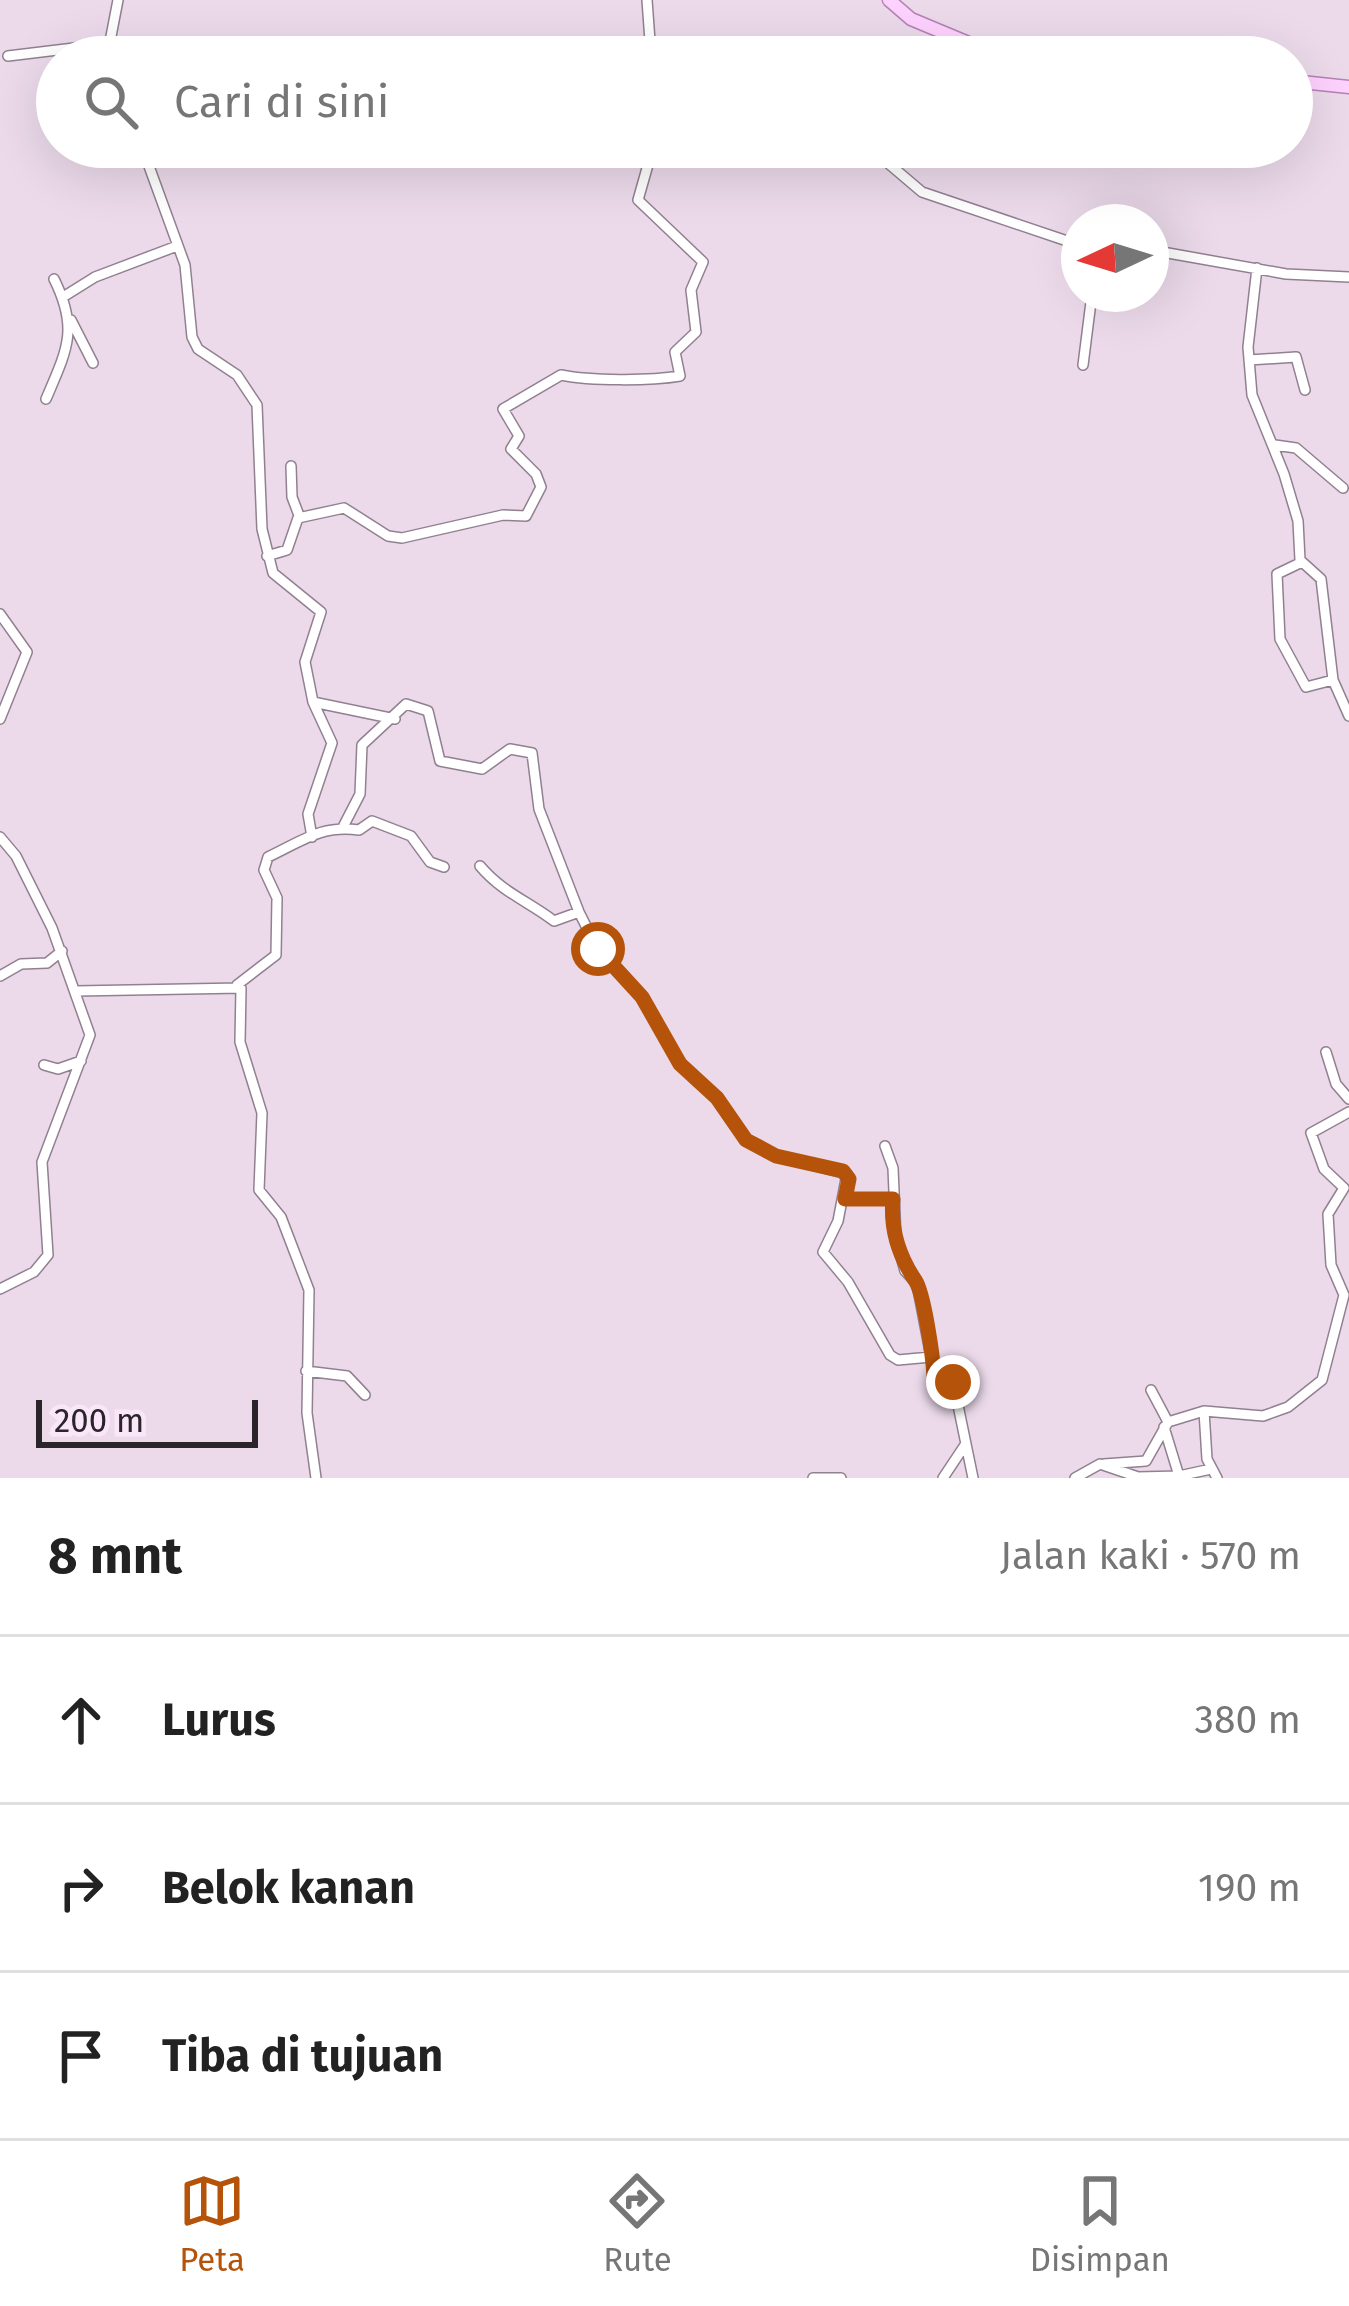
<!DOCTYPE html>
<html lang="id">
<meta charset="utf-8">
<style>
:root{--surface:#fff;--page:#f6f6f6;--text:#222;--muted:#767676;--line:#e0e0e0;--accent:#b45309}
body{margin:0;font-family:"Fira Sans",sans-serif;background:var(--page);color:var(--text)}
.compass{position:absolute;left:1061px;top:204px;width:108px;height:108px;border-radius:50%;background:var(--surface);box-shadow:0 12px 48px #0002;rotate:266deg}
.scale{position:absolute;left:36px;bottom:30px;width:222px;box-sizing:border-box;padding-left:12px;border:6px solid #2b252b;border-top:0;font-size:33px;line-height:42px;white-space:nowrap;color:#2b252b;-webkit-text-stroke:9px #f9e7f9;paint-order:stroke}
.stop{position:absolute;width:36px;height:36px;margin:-27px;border:9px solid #b45309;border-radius:50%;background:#fff}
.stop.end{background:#b45309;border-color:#fff;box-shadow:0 3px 12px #0008}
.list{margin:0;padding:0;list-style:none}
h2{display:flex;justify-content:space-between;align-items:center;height:156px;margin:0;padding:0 48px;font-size:51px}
h2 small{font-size:39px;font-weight:400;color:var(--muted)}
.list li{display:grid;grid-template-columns:78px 1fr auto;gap:36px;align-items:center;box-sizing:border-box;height:168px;padding:0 48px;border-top:3px solid var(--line)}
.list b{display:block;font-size:45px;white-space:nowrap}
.list em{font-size:39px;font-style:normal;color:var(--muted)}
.icon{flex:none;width:66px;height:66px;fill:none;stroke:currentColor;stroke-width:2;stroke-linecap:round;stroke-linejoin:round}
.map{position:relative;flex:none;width:1349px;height:1478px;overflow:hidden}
.search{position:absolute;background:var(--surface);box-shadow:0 12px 48px #0002;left:36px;right:36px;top:36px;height:132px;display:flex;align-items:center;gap:30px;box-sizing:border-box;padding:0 42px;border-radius:66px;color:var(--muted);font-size:45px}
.sheet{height:660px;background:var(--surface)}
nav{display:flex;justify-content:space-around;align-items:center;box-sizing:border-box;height:168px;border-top:3px solid var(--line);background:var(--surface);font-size:33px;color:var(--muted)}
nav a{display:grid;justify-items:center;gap:6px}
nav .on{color:var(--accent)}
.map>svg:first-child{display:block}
</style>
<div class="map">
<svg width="1349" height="1478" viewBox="0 0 1349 1478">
<rect width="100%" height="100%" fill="#ecdaeb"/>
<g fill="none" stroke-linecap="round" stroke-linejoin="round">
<defs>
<path id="minor" d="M 647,0 L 650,41 L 658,57
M 8,56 L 107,44
M 107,57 L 118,0
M 142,147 L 185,265 L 192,337 L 198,349 L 237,375 L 257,405 L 262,529 L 273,573 L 321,612 L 305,662 L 313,702 L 332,743 L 308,814 L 312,837
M 869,147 L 922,192 L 1079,245
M 1151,250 L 1286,274 L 1349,277
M 1257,268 L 1248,347 L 1252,395 L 1284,474 L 1298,521 L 1300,560 L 1321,579 L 1333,680 L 1349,716
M 63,297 L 95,277 L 177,246
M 71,320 L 93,363
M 1249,360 L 1296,357 L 1305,390
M 1083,365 L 1092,294
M 46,399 C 67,350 79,329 54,279
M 1275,445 L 1296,448 L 1343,488
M 291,466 L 292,497 L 300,518
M 267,556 L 287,550 L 298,518 L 344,508 L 388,536 L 402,538 L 503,515 L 526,516 L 541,487 L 536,474 L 511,449 L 519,436 L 503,409 L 561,375 C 590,381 650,381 680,376 L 675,352 L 696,332 L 691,290 L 703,262 L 638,200 L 653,147
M 1302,562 L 1277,574 L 1280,639 L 1306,687 L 1333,680
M 0,614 L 27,652 L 0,719
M 313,702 L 395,719
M 344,825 L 360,794 L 362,745 L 406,704 L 428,711 L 440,761 L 482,769 L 510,749 L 532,753 L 539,809 L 579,912 L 596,946 L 646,1003 L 680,1064 L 717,1098 L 746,1140 L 776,1156 L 847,1174 L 838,1221 L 823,1252 L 848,1282 L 890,1355 L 898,1360 L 931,1357 L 935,1378 L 953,1381 L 973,1478
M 0,837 L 16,856 L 52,928 L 90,1035 L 42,1162 L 48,1255 L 34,1272 L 0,1289
M 480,866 C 503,893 528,901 554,921 L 579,912
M 0,976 L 21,964 L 47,963 L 62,951
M 237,985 L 276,955 L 277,898 L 264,870 L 268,857 C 304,840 321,825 359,830 L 372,821 L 411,836 L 430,862 L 444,867
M 76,991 L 241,988 L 240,1042 L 262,1113 L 259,1190 L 281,1217 L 309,1290 L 307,1413 L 316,1478
M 1326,1052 L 1336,1084 L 1349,1099
M 44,1065 L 58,1069 L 81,1061
M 885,1146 L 893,1168 L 896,1239 L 905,1271 L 917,1284 L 931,1357
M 845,1199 L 893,1199
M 306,1371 L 347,1376 L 365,1395
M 1151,1390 L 1168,1422
M 1204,1411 L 1263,1416 L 1288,1407 L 1322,1380 L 1344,1295 L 1331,1265 L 1328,1214 L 1344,1188 L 1324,1169 L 1311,1133 L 1349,1112
M 1164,1427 L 1179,1476 L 1211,1469
M 1104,1464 L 1146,1461 L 1168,1422 L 1204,1411 L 1207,1459 L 1217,1478
M 813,1478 L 841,1478
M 943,1478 L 965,1445
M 1075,1478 L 1100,1464 L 1138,1477 L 1179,1476"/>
<path id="major" d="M 889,0 L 911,19 L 1002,57
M 1292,81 L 1349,87"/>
</defs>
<use href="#minor" stroke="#918190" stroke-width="12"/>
<use href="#major" stroke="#b482b4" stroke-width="15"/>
<use href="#minor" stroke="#fff" stroke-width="9"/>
<use href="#major" stroke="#fed2fe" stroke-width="12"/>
</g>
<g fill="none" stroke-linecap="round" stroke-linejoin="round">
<path stroke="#b45309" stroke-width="15" d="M 598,949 L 642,997 L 680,1064 L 717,1098 L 746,1140 L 776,1156 L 843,1171 L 849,1179 L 845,1199 L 893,1199 C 890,1230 899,1256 915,1280 C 924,1293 933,1357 934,1376 L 953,1382"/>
</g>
</svg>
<svg class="compass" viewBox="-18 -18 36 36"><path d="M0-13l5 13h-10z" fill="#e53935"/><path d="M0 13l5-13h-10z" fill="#767676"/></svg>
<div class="scale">200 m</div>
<div class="stop" style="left:598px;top:949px"></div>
<div class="stop end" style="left:953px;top:1382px"></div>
<div class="search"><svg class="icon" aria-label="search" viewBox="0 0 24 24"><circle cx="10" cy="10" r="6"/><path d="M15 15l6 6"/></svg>Cari di sini</div>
</div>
<section class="sheet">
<h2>8 mnt<small>Jalan kaki · 570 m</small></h2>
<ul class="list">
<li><svg class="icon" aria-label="ahead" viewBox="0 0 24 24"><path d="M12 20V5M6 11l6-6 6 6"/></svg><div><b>Lurus</b></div><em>380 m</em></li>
<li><svg class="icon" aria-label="right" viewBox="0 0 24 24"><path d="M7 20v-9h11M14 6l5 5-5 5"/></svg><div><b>Belok kanan</b></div><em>190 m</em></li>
<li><svg class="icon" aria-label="arrive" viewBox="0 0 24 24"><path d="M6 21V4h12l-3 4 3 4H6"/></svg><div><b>Tiba di tujuan</b></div></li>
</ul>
</section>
<nav>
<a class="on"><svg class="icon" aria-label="map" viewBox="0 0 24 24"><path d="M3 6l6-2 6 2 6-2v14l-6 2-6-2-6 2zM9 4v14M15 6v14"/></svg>Peta</a>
<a><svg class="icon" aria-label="directions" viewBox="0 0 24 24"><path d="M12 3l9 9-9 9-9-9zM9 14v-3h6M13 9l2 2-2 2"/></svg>Rute</a>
<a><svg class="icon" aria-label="saved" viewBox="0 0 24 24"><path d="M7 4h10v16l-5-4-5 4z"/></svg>Disimpan</a>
</nav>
